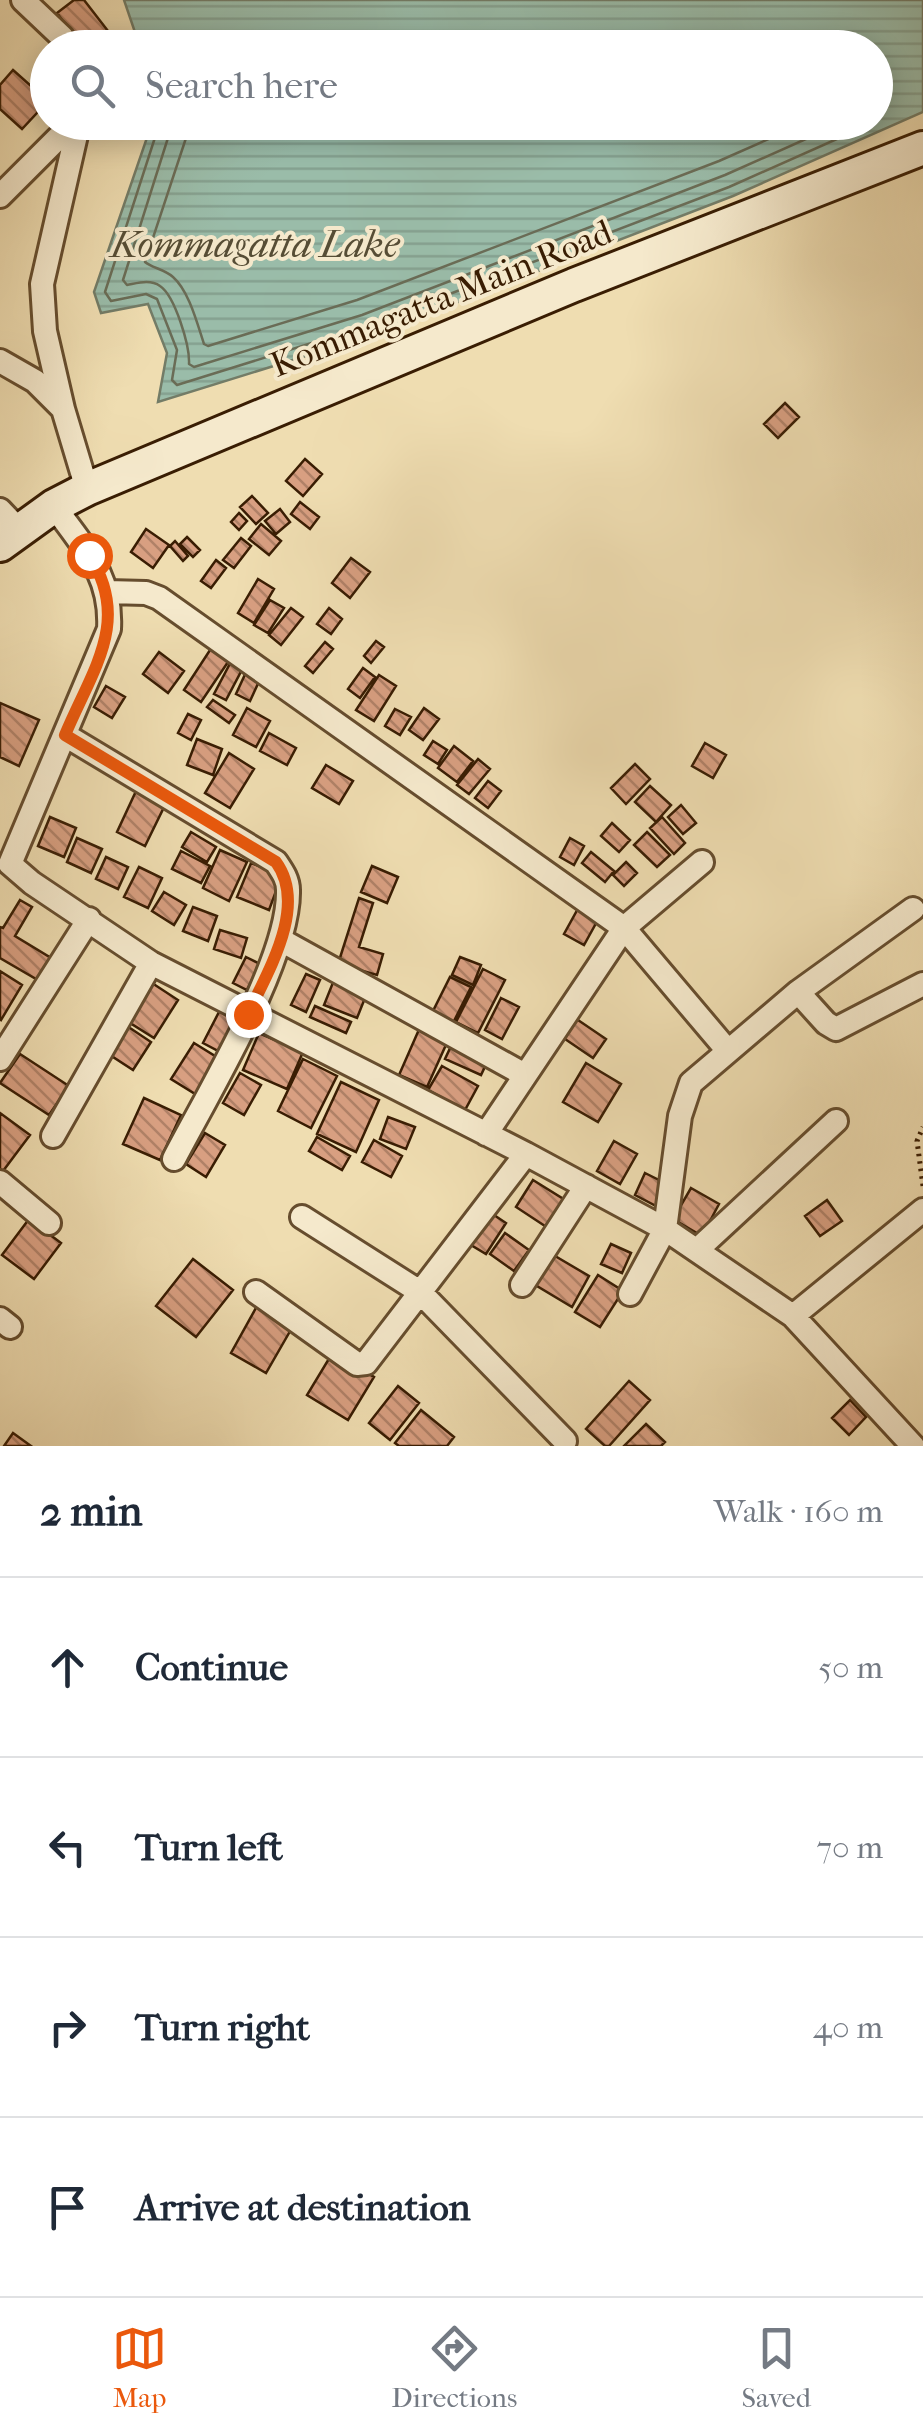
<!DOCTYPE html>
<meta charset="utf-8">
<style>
:root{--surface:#fff;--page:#f2f2f3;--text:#1f2937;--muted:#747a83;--line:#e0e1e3;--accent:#ea580c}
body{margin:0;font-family:"IM FELL French Canon",serif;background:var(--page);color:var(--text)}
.stop{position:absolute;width:30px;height:30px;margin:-22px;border:8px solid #ea580c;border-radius:50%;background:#fff}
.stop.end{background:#ea580c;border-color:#fff;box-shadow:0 2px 10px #0008}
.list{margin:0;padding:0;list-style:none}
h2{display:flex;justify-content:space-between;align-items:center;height:130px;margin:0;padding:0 40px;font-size:42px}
h2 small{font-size:32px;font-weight:400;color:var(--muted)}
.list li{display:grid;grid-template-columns:65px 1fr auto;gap:30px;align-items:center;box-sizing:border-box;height:180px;padding:0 40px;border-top:2px solid var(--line)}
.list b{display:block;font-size:38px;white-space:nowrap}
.list em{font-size:32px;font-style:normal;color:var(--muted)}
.icon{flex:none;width:55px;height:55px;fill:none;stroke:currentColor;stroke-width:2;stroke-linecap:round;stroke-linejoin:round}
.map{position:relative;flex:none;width:923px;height:1446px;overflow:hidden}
.search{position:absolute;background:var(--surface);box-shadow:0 5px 25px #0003;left:30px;right:30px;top:30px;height:110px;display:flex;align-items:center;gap:25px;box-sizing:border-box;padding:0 35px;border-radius:55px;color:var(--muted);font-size:38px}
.sheet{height:850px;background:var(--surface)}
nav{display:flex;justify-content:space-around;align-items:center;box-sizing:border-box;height:140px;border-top:2px solid var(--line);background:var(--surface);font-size:28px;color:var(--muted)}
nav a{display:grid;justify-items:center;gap:5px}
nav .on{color:var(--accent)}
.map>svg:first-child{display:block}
</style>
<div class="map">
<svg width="923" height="1446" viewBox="0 0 923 1446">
<defs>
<pattern id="water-rules" width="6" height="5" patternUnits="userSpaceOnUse" patternTransform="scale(2.5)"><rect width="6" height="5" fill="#9abca9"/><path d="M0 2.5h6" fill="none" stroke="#85a190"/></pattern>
<pattern id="building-back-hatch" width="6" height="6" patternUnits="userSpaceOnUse" patternTransform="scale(2.5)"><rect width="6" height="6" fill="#d89f81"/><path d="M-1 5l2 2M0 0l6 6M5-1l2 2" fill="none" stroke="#b08167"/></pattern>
</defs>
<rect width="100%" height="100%" fill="#efddb1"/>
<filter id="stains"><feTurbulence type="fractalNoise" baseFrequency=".002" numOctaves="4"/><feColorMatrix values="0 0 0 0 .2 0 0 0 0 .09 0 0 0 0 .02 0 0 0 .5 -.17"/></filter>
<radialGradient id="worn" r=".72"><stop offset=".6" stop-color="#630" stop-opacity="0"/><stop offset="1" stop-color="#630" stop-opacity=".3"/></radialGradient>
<path fill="url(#water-rules)" stroke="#737c67" stroke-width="2.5" d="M 124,0 L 923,0 L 923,112 L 733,196 L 370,336 L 158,402 L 167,353 L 148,304 L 101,313 L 94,292 L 152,123 L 876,122 L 876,48 L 140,47 Z"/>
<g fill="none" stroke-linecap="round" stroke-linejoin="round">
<path stroke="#6a6c56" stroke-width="2.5" d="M 160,122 L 105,292 L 111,301 L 146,294 L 157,299 L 177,350 L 172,380 L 177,385 L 366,326 L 729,187 L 875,122
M 173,122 L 123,280 L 127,285 C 138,283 150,279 160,286 C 175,296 190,346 189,364 L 194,367 L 362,315 L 725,175 L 844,122
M 188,122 L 186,138 L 145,262 C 152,268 164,269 173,277 C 189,291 197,323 204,344 L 208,346 L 357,300 L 719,161 L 807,122"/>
</g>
<path fill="url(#building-back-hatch)" stroke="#391d03" stroke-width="2.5" d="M 74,0 L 84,0 L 108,31 L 87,48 L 83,48 L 57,13 Z
M 13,70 L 48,101 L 22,129 L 0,109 L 0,85 Z
M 785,403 L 799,417 L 778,438 L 764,424 Z
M 305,459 L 322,474 L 303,496 L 286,481 Z
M 252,496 L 268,513 L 256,524 L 240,507 Z
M 300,502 L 319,517 L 310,529 L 291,514 Z
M 280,509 L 290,522 L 276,534 L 265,521 Z
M 239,513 L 247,521 L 239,530 L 231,522 Z
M 261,524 L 281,541 L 269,555 L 249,539 Z
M 146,529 L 169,545 L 153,568 L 131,552 Z
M 187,537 L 200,550 L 193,557 L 180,544 Z
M 241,538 L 251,546 L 234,568 L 223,560 Z
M 175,541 L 188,556 L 183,561 L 170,546 Z
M 351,558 L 370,572 L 350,598 L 332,583 Z
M 216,560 L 226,568 L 211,588 L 201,581 Z
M 258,579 L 274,589 L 254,623 L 238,613 Z
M 270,600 L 284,608 L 268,633 L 254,625 Z
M 291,608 L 303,617 L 281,645 L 269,635 Z
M 329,608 L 342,619 L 331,634 L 317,624 Z
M 376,641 L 384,647 L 371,663 L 364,656 Z
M 325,642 L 333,649 L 313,673 L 305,666 Z
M 212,647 L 230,659 L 201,702 L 184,690 Z
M 159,652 L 184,671 L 168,693 L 143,674 Z
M 234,656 L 246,662 L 226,700 L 214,694 Z
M 248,668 L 262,675 L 250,701 L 236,694 Z
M 363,668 L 375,677 L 360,698 L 348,689 Z
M 379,675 L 396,686 L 374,721 L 356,710 Z
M 106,686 L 125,697 L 112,718 L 94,707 Z
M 213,700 L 235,715 L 229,723 L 207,707 Z
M 0,703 L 39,720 L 19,766 L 0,757 Z
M 247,708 L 270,721 L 256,747 L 233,735 Z
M 424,708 L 439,719 L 423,740 L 409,730 Z
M 395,709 L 411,717 L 400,735 L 385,726 Z
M 188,714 L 201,720 L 191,740 L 178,733 Z
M 269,733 L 296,748 L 287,765 L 260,751 Z
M 197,739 L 222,749 L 213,775 L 187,765 Z
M 433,741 L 447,750 L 438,764 L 424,755 Z
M 705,743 L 726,755 L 713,778 L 692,766 Z
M 454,746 L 473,761 L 457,782 L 438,768 Z
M 229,753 L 254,769 L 230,808 L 205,793 Z
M 478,759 L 490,769 L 469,794 L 457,785 Z
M 635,764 L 650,779 L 626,804 L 611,788 Z
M 326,765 L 353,781 L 339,804 L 312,788 Z
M 488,781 L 501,791 L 488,808 L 475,798 Z
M 650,786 L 671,805 L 656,822 L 635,802 Z
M 137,789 L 166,803 L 145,846 L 117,832 Z
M 681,805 L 696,823 L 683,834 L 668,817 Z
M 50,817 L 76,828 L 64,857 L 38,846 Z
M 662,817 L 685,843 L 674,854 L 650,828 Z
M 612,823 L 630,840 L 619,852 L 601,836 Z
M 191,832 L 216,847 L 207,862 L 182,847 Z
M 647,832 L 670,855 L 657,867 L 634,845 Z
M 77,838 L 102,849 L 91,873 L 67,862 Z
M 570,838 L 584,846 L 574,865 L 560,857 Z
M 220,850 L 247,862 L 229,901 L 203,888 Z
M 181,851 L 210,866 L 201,883 L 172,869 Z
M 591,852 L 614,871 L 605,882 L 582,863 Z
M 106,857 L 128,867 L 118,889 L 96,879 Z
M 626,862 L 637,873 L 624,886 L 613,875 Z
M 251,863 L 282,875 L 269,910 L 237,897 Z
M 372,866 L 398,877 L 387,903 L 361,892 Z
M 139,867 L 162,878 L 148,908 L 124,897 Z
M 164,892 L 186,905 L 174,925 L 152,911 Z
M 359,898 L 373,903 L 359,947 L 383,954 L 377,975 L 338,964 Z
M 20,900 L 32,907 L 15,936 L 56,961 L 43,983 L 0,958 L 0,927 L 3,928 Z
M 580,905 L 600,916 L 584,945 L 564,934 Z
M 193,907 L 217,916 L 208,941 L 183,931 Z
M 220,930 L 247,938 L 241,958 L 214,949 Z
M 246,957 L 260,964 L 247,990 L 233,983 Z
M 460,957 L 481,965 L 473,985 L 452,975 Z
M 483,969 L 505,980 L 478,1033 L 456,1022 Z
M 0,971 L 22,985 L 1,1020 L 0,1019 Z
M 306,974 L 320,980 L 306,1012 L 291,1005 Z
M 450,977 L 471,987 L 451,1027 L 430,1017 Z
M 334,980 L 367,993 L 357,1018 L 324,1005 Z
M 152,983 L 178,1000 L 154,1038 L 127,1021 Z
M 501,998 L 519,1007 L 502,1039 L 485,1030 Z
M 315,1006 L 351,1022 L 346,1033 L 310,1017 Z
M 220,1010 L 241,1021 L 224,1054 L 203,1043 Z
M 575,1018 L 606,1039 L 593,1058 L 562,1037 Z
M 124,1024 L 151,1042 L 133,1070 L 107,1053 Z
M 421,1025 L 449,1038 L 427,1087 L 399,1075 Z
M 259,1033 L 303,1052 L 287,1089 L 243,1070 Z
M 453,1042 L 489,1058 L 481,1075 L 445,1059 Z
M 194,1043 L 223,1061 L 200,1097 L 171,1079 Z
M 20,1054 L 69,1086 L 49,1115 L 0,1083 Z
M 303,1059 L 337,1076 L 311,1128 L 278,1111 Z
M 586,1063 L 621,1084 L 598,1122 L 563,1102 Z
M 442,1066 L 478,1086 L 465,1110 L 428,1090 Z
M 240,1073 L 261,1085 L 244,1115 L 223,1103 Z
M 341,1082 L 379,1100 L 356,1152 L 317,1134 Z
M 144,1098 L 181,1115 L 160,1160 L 123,1144 Z
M 0,1113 L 30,1135 L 3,1171 L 0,1169 Z
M 388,1117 L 415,1127 L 406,1149 L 380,1139 Z
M 205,1133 L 225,1145 L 206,1177 L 186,1164 Z
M 317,1137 L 350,1156 L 342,1170 L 309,1151 Z
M 374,1140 L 402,1156 L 391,1177 L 362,1162 Z
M 614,1141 L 637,1154 L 620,1184 L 597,1171 Z
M 645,1173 L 669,1185 L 658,1207 L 635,1195 Z
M 533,1180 L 565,1200 L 548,1228 L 516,1207 Z
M 691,1188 L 719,1204 L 702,1236 L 673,1219 Z
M 827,1200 L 842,1221 L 820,1236 L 805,1216 Z
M 491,1213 L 506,1223 L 486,1254 L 471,1245 Z
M 29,1219 L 61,1243 L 34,1279 L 2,1255 Z
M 505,1233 L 529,1250 L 514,1271 L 490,1254 Z
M 611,1244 L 631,1253 L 622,1273 L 601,1264 Z
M 550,1253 L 589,1276 L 572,1307 L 532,1283 Z
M 193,1259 L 233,1290 L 196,1337 L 156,1306 Z
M 598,1275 L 623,1291 L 600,1327 L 575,1312 Z
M 257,1306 L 293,1326 L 266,1373 L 231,1353 Z
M 333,1352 L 374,1377 L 348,1420 L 307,1395 Z
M 629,1381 L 650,1400 L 609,1446 L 605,1446 L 586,1429 Z
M 398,1386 L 419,1403 L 390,1440 L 369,1423 Z
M 850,1400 L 866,1417 L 849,1435 L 832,1418 Z
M 421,1410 L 454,1437 L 447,1446 L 399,1446 L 395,1443 Z
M 646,1424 L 665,1442 L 661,1446 L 624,1446 Z
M 13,1433 L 31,1446 L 4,1446 Z"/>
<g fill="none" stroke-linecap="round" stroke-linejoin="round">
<defs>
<path id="minor" d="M 23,0 L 62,37 L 67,48
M 79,122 L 42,284 L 45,331 L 63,409 L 87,489
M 0,196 L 74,122
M 0,361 L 35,381 L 63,409
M 54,506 C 84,548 112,575 109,629 L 10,864 L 32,883 L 151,963 L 526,1154 L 665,1229 L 793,1316 L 913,1446
M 0,510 L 20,531
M 107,592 L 146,593 L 159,598 L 624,928 L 728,1051
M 65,735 L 276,862 C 282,871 288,879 288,890 C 290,959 208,1093 174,1159
M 281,940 L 525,1075
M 798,992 L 826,1023 L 836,1029 L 923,984
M 0,1059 L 89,919
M 486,1134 L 624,928 L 702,862
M 53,1136 L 151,963
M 0,1182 L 49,1223
M 302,1217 L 420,1292 L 565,1441
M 697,1250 L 836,1121
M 522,1285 L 586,1186
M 256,1292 L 357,1364 L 366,1363 L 526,1154
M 630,1294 L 665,1229 L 680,1116 L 691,1083 L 798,992 L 913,909
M 793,1316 L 923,1210
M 0,1319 L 10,1327"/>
<path id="secondary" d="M 0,545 L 54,506 L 87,489 L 574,285 L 923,148"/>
</defs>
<use href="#minor" stroke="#664d2e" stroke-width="28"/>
<use href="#secondary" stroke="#391d03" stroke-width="38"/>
<path stroke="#391d03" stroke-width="5" stroke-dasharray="2.5 5" stroke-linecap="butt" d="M 923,1186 L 917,1141 L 923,1127"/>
<use href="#minor" stroke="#f5e9cc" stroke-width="22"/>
<use href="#secondary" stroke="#f5e9cc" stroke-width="32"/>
</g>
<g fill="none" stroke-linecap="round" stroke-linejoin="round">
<path stroke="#ea580c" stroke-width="12" d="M 89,555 C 132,621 92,670 65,735 L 276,862 C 308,906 268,971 248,1014"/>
</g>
<g text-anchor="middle" stroke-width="8" stroke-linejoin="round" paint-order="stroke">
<g font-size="35" fill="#391d03" stroke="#f5e9cc">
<text transform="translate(441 298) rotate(-22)" y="12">Kommagatta Main Road</text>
</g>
<g font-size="38" font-style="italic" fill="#564d35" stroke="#f5e9cc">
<text x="255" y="257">Kommagatta Lake</text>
</g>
</g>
<rect width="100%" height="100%" filter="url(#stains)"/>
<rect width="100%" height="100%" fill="url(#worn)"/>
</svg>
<div class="stop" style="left:89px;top:555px"></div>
<div class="stop end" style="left:248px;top:1014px"></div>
<div class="search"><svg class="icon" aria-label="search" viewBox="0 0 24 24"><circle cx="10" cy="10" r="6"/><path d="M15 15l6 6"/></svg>Search here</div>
</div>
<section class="sheet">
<h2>2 min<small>Walk · 160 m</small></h2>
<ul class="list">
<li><svg class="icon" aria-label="ahead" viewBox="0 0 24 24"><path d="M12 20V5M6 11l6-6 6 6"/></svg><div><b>Continue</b></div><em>50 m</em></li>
<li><svg class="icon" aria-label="left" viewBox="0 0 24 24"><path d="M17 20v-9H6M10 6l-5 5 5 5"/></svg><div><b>Turn left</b></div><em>70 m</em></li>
<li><svg class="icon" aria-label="right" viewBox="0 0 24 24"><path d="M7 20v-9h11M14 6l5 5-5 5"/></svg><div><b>Turn right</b></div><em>40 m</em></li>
<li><svg class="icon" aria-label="arrive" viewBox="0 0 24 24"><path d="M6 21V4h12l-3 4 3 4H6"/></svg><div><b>Arrive at destination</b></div></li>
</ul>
</section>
<nav>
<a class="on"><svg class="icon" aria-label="map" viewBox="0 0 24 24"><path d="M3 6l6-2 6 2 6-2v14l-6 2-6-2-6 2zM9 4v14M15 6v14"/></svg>Map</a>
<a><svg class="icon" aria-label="directions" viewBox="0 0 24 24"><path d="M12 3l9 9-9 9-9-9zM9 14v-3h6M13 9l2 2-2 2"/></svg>Directions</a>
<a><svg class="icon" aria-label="saved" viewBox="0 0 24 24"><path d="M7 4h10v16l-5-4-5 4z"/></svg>Saved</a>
</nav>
